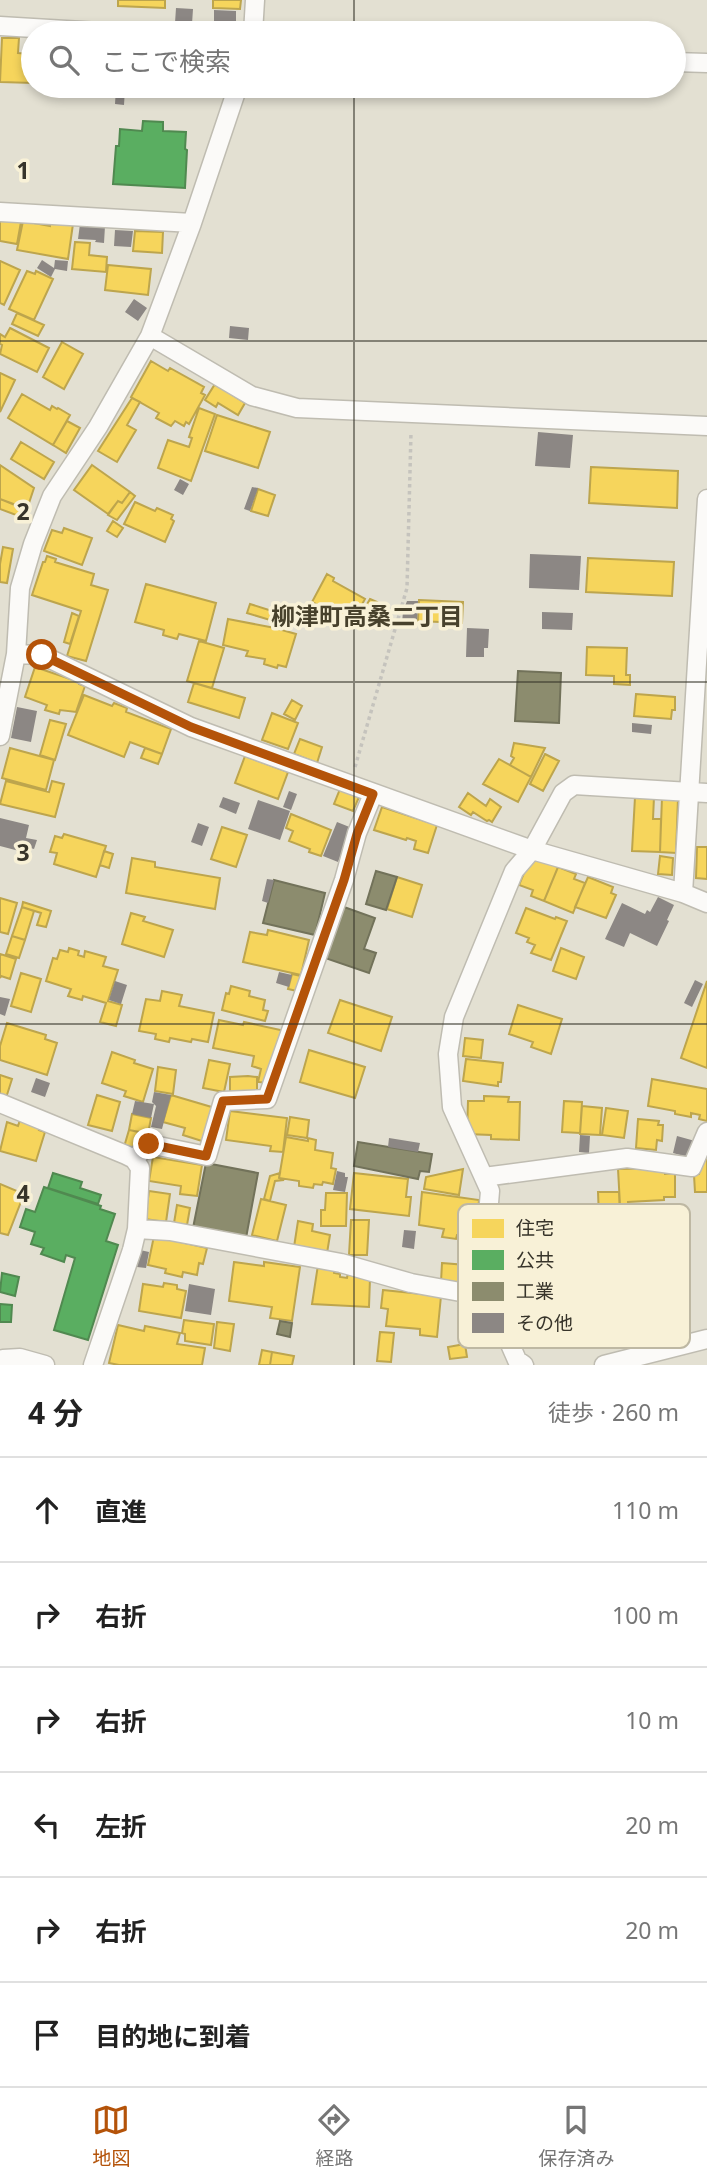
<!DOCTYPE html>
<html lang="ja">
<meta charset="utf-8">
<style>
:root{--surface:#fff;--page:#f2f2f2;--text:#222;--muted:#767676;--line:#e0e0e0;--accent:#b45309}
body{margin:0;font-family:"Noto Sans","Noto Sans JP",sans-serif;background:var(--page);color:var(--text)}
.stop{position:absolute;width:21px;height:21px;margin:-16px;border:5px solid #b45309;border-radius:50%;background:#fff}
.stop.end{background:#b45309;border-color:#fff;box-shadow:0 2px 7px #0008}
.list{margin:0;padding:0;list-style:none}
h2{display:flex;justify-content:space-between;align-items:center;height:91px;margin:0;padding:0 28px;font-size:30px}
h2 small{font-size:23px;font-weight:400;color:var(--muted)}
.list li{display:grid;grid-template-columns:46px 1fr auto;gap:21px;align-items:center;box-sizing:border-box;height:105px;padding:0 28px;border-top:2px solid var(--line)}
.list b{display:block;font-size:26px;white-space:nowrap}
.list em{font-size:23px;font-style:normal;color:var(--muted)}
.icon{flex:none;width:38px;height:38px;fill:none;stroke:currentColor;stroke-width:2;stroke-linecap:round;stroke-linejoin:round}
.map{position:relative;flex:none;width:707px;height:1365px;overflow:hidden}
.search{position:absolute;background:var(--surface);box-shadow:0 4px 10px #0003;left:21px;right:21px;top:21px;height:77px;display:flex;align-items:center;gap:18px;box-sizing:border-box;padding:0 24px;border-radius:38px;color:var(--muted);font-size:26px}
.sheet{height:721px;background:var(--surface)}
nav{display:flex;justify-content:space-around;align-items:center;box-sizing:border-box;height:98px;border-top:2px solid var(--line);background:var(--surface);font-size:19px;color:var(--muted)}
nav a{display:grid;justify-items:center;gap:4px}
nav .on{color:var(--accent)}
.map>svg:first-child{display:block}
</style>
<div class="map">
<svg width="707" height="1365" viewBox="0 0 707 1365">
<rect width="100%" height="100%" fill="#e3e0d2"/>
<path fill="#f6d55c" stroke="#bda54d" stroke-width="2" d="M 118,0 L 165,0 L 165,8 L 118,6 Z
M 213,0 L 241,0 L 240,9 L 213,8 Z
M 2,38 L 19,38 L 18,53 L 33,54 L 33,83 L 0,82 Z
M 0,219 L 21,222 L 17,244 L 0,241 Z
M 23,221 L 50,226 L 50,223 L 73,224 L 68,259 L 17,250 Z
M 135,231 L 163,232 L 162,253 L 133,251 Z
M 75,242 L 90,243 L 89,255 L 107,257 L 106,272 L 72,269 Z
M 0,261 L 20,270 L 4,305 L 0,303 Z
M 108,265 L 151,269 L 148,295 L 105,290 Z
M 27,271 L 35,274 L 36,271 L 53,279 L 34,320 L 9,309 Z
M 17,313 L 44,325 L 38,336 L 12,324 Z
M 10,328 L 49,348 L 37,372 L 0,354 L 2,345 L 0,344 L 0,334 L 5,337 Z
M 62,342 L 83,354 L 64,389 L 43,377 Z
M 151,361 L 168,371 L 170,368 L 204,387 L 201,393 L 205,395 L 189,424 L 186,422 L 184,426 L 175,421 L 171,426 L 156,418 L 159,413 L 131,397 Z
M 0,373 L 15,380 L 0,412 Z
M 215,384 L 245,403 L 238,415 L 218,403 L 216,407 L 205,400 Z
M 22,394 L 50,410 L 52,406 L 57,409 L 58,408 L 70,415 L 53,445 L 8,418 Z
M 132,398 L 140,402 L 127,425 L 136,430 L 117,462 L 98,451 Z
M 199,408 L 215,414 L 191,481 L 158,468 L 168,440 L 189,447 L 192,438 L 189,437 Z
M 217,415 L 270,432 L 258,468 L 205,451 Z
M 67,421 L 80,428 L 66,453 L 53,445 Z
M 21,442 L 54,462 L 44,479 L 11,459 Z
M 0,465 L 34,488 L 27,509 L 0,499 Z
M 92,465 L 130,492 L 122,503 L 118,501 L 108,514 L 74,490 Z
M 591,467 L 678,471 L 677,508 L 589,503 Z
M 258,489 L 275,495 L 268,516 L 251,511 Z
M 130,492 L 135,496 L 117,520 L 108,515 L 118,501 L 122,503 Z
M 0,499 L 27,510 L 24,518 L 0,509 Z
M 135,502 L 155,511 L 157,508 L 173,515 L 171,519 L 174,521 L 165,542 L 124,524 Z
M 113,521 L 123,528 L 117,537 L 107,531 Z
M 64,528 L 92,538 L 82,565 L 44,551 L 52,530 L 62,533 Z
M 3,547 L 13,549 L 7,583 L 0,582 L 0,564 Z
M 47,556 L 56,559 L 55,562 L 94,574 L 91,585 L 108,590 L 86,661 L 67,656 L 81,611 L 32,595 L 43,562 L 45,562 Z
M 588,558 L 674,562 L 672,596 L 586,592 Z
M 327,574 L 334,578 L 333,581 L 365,599 L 360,608 L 357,606 L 347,624 L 333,617 L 335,614 L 312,602 Z
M 146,584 L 216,603 L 206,641 L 179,634 L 177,639 L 163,635 L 164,630 L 135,622 Z
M 370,599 L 377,602 L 369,617 L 362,613 Z
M 419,600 L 463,602 L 462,623 L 418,621 Z
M 250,604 L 272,611 L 270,620 L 247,613 Z
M 72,613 L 79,616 L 70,644 L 64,642 Z
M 228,619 L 275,628 L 296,634 L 286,667 L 278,665 L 277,668 L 264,664 L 265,659 L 246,656 L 248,651 L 223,645 Z
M 199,641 L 224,648 L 212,688 L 187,681 Z
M 587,647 L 627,648 L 626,675 L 630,675 L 630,685 L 614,684 L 614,676 L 586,675 Z
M 35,667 L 79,682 L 79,684 L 85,686 L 76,712 L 60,710 L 59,714 L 45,710 L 47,705 L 25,697 Z
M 194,683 L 245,698 L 239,718 L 188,702 Z
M 636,694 L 675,697 L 675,710 L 672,710 L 671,719 L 634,716 Z
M 84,695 L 112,706 L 114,703 L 127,708 L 126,712 L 171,729 L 162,754 L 130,742 L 124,757 L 68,735 Z
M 292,700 L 302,706 L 295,720 L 284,714 Z
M 272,713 L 298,723 L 288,749 L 262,740 Z
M 50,720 L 66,724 L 55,760 L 40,755 Z
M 300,739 L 322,747 L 317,763 L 294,754 Z
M 514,743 L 545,748 L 531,777 L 510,765 L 514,758 L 511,756 Z
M 10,748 L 54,760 L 46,790 L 2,778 Z
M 145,748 L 162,754 L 158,764 L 141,758 Z
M 545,754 L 559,761 L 543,791 L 530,784 Z
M 245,756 L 288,772 L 278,799 L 235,783 Z
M 499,759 L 531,777 L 518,802 L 483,784 Z
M 6,781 L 49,792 L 52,781 L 64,784 L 55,817 L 0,804 Z
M 340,789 L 359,797 L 353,811 L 334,804 Z
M 468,793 L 486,806 L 490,799 L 501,807 L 492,822 L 489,820 L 487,821 L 473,812 L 471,815 L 459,807 Z
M 635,797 L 654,797 L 653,819 L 661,819 L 660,852 L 632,851 Z
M 662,797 L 678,798 L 676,853 L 660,852 Z
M 382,807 L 437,825 L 428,853 L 414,849 L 416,841 L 407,838 L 406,840 L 374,830 Z
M 291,814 L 331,830 L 321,856 L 309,852 L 310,849 L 289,841 L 293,831 L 286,828 Z
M 222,827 L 247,835 L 236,867 L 211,859 Z
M 64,834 L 106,846 L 96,877 L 54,864 L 57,853 L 50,852 L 55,836 L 62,838 Z
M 697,847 L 707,847 L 707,879 L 696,878 Z
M 104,851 L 113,854 L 109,868 L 100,865 Z
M 531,856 L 558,867 L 544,901 L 531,896 L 533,890 L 519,885 Z
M 660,856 L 673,858 L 672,875 L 658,874 Z
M 132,858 L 155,862 L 155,867 L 220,878 L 215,909 L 126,893 Z
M 558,867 L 576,874 L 574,879 L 585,883 L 573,913 L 544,901 Z
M 397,877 L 422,885 L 412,917 L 387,909 Z
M 588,877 L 613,887 L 611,893 L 616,895 L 606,918 L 575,907 Z
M 0,898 L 17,903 L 8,934 L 0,932 Z
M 23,902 L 51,911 L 46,927 L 37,925 L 41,913 L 22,907 Z
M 22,907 L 34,911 L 25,940 L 12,936 Z
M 526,908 L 555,919 L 556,917 L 567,921 L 551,960 L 531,953 L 535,945 L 527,942 L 529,938 L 516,933 Z
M 131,913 L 145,917 L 143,921 L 173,930 L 164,957 L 122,944 Z
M 268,930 L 309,940 L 301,975 L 243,962 L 250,932 L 267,935 Z
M 12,936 L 25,940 L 19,958 L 6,954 Z
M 69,948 L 79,951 L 78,955 L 84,957 L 85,951 L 106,957 L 103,966 L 118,970 L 108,1001 L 122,1005 L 116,1026 L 100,1022 L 106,1003 L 83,996 L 82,1000 L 68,996 L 71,989 L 46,981 L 53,958 L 57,959 L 60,950 L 68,952 Z
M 561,948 L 584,957 L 576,979 L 553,971 Z
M 0,954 L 16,959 L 10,979 L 1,976 L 0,978 Z
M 21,973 L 41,979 L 31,1012 L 11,1006 Z
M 292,974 L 301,976 L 297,991 L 288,989 Z
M 707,981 L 707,1068 L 681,1058 Z
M 231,986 L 250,991 L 249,996 L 265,1000 L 263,1010 L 268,1011 L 265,1021 L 222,1010 L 226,993 L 229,994 Z
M 162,991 L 182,995 L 179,1006 L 214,1013 L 208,1042 L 192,1039 L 191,1042 L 170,1038 L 169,1042 L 155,1039 L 156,1034 L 139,1031 L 146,999 L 160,1001 Z
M 340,1000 L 392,1017 L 381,1051 L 328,1033 Z
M 518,1005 L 562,1019 L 551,1054 L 531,1047 L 533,1042 L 509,1034 Z
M 219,1020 L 243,1025 L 244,1022 L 285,1031 L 267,1083 L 258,1082 L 261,1069 L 252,1066 L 254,1056 L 213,1048 Z
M 7,1023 L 46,1035 L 45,1039 L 57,1043 L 47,1075 L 0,1060 L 0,1046 Z
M 465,1038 L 483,1040 L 481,1058 L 463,1056 Z
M 309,1050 L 365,1067 L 355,1098 L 300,1082 Z
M 112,1052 L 135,1060 L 134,1063 L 153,1069 L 143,1102 L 124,1096 L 126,1091 L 102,1083 Z
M 466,1059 L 503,1063 L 501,1082 L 498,1082 L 498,1086 L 463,1081 Z
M 209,1060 L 230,1064 L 224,1092 L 203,1088 Z
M 158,1067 L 176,1070 L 173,1094 L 155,1091 Z
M 0,1075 L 12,1079 L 6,1098 L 0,1096 Z
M 248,1076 L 257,1077 L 257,1093 L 230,1094 L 230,1077 Z
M 652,1079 L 707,1089 L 707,1121 L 699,1119 L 700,1115 L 691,1113 L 691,1117 L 675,1114 L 675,1111 L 648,1106 Z
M 97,1095 L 120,1102 L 112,1131 L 88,1125 Z
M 171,1095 L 215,1108 L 205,1142 L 183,1135 L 185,1128 L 163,1122 Z
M 484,1096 L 509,1097 L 508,1102 L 520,1102 L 519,1140 L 491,1139 L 491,1135 L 467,1134 L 468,1101 L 484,1101 Z
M 564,1101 L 582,1102 L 580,1133 L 562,1132 Z
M 582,1106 L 602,1108 L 600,1135 L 580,1134 Z
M 606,1108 L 628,1111 L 624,1138 L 602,1135 Z
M 230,1111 L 287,1118 L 283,1152 L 270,1151 L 271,1146 L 226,1140 Z
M 132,1114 L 151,1118 L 148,1134 L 129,1130 Z
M 290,1117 L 309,1120 L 307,1138 L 287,1135 Z
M 638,1119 L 659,1121 L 658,1125 L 663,1125 L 662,1141 L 657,1140 L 656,1150 L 636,1148 Z
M 20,1120 L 40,1127 L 39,1130 L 45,1132 L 36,1161 L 0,1151 L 7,1122 L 18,1126 Z
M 129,1130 L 145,1133 L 132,1149 L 124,1147 Z
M 286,1137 L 308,1141 L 308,1138 L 316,1140 L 315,1150 L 333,1153 L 331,1168 L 336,1169 L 333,1184 L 323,1182 L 322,1185 L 314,1184 L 313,1188 L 299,1186 L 299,1181 L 279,1178 Z
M 153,1157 L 202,1165 L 197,1196 L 180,1194 L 181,1186 L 149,1181 Z
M 702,1157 L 707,1157 L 707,1192 L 695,1192 L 694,1175 L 699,1174 Z
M 665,1168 L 665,1174 L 675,1173 L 675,1197 L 664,1197 L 664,1200 L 628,1202 L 628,1205 L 620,1205 L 618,1169 Z
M 463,1169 L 459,1195 L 424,1189 L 426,1177 Z
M 280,1173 L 279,1178 L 284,1180 L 275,1181 L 270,1201 L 264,1199 L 270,1176 Z
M 354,1173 L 408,1179 L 406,1197 L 411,1197 L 409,1216 L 350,1209 Z
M 0,1184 L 24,1194 L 8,1235 L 0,1233 Z
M 149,1191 L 170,1194 L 166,1222 L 145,1219 Z
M 422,1192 L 479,1200 L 476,1236 L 457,1235 L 456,1239 L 442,1237 L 444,1229 L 419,1225 Z
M 598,1192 L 619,1192 L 620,1218 L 599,1218 Z
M 326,1193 L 347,1193 L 346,1226 L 321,1226 L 321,1210 L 325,1210 Z
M 261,1199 L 286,1205 L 277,1241 L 252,1235 Z
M 177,1205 L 190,1208 L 187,1225 L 174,1223 Z
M 351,1220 L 369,1220 L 367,1255 L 349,1255 Z
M 298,1221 L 313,1224 L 312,1231 L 330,1235 L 327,1253 L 294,1247 Z
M 154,1236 L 207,1248 L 203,1264 L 199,1263 L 197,1275 L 183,1272 L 182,1277 L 165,1273 L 166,1269 L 148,1265 Z
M 234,1262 L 264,1266 L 264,1262 L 300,1267 L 292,1321 L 270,1318 L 272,1307 L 229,1301 Z
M 442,1263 L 466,1265 L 464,1284 L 441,1282 Z
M 318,1265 L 334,1269 L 334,1273 L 340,1274 L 340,1277 L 347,1278 L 348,1273 L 370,1278 L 369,1307 L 312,1304 Z
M 164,1283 L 177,1285 L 177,1289 L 186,1291 L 181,1318 L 139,1311 L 143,1284 L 163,1287 Z
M 383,1290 L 441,1296 L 437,1337 L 420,1335 L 420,1329 L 386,1326 L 388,1309 L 381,1308 Z
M 184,1320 L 214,1324 L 211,1345 L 185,1341 L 185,1334 L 182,1333 Z
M 217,1322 L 234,1324 L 230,1351 L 214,1348 Z
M 118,1325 L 144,1331 L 145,1326 L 180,1333 L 177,1344 L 205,1348 L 202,1365 L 119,1365 L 109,1363 Z
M 380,1332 L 394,1333 L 391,1362 L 377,1361 Z
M 465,1344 L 467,1357 L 450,1359 L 448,1347 Z
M 262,1350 L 272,1352 L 270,1365 L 259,1365 Z
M 272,1352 L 294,1356 L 292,1365 L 270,1365 Z"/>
<path fill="#5aae61" stroke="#508950" stroke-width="2" d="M 143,121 L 163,122 L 163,131 L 186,132 L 185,149 L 187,150 L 185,188 L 113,184 L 116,146 L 119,146 L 120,129 L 142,131 Z
M 53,1173 L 82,1182 L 80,1188 L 101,1195 L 98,1204 L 48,1188 Z
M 44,1187 L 101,1206 L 100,1209 L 115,1214 L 106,1241 L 118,1245 L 88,1340 L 54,1330 L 75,1258 L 66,1255 L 64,1262 L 41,1254 L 44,1248 L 31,1244 L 35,1232 L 20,1227 L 26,1209 L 35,1212 Z
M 2,1273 L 19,1277 L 15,1296 L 0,1292 Z
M 0,1304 L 12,1305 L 11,1322 L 0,1322 Z"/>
<path fill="#8c8c6e" stroke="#72725a" stroke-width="2" d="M 518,671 L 561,673 L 559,723 L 515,721 Z
M 376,871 L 397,877 L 386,910 L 366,904 Z
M 274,880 L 325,893 L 315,935 L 263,923 Z
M 344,907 L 375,918 L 364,949 L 376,953 L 369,973 L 325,958 Z
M 358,1142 L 432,1154 L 429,1172 L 420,1171 L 418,1179 L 354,1166 Z
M 206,1163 L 258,1173 L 246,1238 L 193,1228 Z
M 280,1321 L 292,1323 L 290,1337 L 277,1334 Z"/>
<path fill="#8c8784" d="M 176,8 L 193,9 L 192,24 L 175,23 Z
M 214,10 L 236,11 L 236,25 L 214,24 Z
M 113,86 L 119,86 L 119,89 L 125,89 L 124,105 L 115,104 L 116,88 L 113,88 Z
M 80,224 L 105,226 L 104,243 L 95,242 L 96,240 L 78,239 Z
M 115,230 L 133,231 L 131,247 L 114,246 Z
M 42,260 L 54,268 L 55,260 L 68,261 L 67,271 L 55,269 L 51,277 L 37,268 Z
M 134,299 L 147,308 L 138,321 L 125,312 Z
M 230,326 L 249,328 L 248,340 L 229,338 Z
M 538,432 L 573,435 L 570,468 L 535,466 Z
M 180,479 L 189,484 L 183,495 L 174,490 Z
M 252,487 L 258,488 L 250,511 L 244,509 Z
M 530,554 L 581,556 L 579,590 L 529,588 Z
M 407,601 L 418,601 L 417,624 L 402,624 L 403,611 Z
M 542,612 L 573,613 L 572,630 L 542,629 Z
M 467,628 L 489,629 L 488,648 L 484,648 L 484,657 L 466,657 Z
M 17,707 L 37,711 L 31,742 L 11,738 Z
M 632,723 L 652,725 L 651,734 L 632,732 Z
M 289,791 L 297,794 L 291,810 L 283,807 Z
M 223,797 L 240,803 L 236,814 L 219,807 Z
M 258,800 L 290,811 L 280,840 L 248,829 Z
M 0,818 L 29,825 L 26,838 L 37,840 L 34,849 L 24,846 L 23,852 L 0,846 Z
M 337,822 L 352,828 L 338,862 L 323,856 Z
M 198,823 L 209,827 L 202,846 L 191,842 Z
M 267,879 L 274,880 L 268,903 L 262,901 Z
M 658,897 L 674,905 L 667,920 L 669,921 L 657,946 L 630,933 L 624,947 L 605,939 L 622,903 L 645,914 L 647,910 L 650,912 Z
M 279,972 L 292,975 L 289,987 L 276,983 Z
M 695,980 L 703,984 L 692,1007 L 684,1003 Z
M 115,981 L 127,985 L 121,1004 L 109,1000 Z
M 0,997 L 10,999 L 5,1016 L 0,1014 Z
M 36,1078 L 50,1083 L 45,1097 L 31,1092 Z
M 154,1092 L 171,1095 L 162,1129 L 151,1127 L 156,1106 L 152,1102 Z
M 135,1101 L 154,1104 L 151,1118 L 132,1114 Z
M 580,1135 L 590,1136 L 589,1153 L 579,1152 Z
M 677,1136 L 695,1141 L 691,1158 L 673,1153 Z
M 389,1138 L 420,1143 L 418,1152 L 388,1147 Z
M 337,1171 L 345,1173 L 345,1177 L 348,1177 L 345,1192 L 333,1190 Z
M 404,1230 L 416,1231 L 414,1249 L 402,1247 Z
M 140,1250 L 149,1252 L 146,1268 L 137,1267 Z
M 189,1284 L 215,1289 L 211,1315 L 185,1311 Z"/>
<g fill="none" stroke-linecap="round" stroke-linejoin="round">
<defs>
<path id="minor" d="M 0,26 L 116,33
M 253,33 L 255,0
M 674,62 L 707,63
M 0,212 L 192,223
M 150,336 L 252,396 L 297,408 L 707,426
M 16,654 L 42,655 L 191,727 L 532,850 L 683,893 L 707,903
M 0,736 L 16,654 L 20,588 L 33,544 L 52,496 L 98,427 L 150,336 L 192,223 L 238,86
M 683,893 L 707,499
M 0,1103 L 126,1155 L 134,1159 L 140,1168 L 137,1229 L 132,1250 L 93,1365
M 134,1159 L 149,1144 L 207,1156 L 223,1101 L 267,1099 L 344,880 L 357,833 L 373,794
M 484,1177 L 627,1158 L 692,1167 L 707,1132
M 137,1229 L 170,1231 L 341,1263 L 411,1283 L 466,1293 L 481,1299 L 498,1317 L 517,1360 L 524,1365
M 481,1299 L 490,1191 L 452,1107 L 448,1054 L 454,1017 L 514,871 L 532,850 L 563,793 L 574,785 L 707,793
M 3,1359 L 20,1358 L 45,1365
M 604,1365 L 707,1339"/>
</defs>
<use href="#minor" stroke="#bfbcb1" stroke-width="21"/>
<path stroke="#c5c3bd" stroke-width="3.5" stroke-dasharray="3.5 3.5" stroke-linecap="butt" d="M 355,767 L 407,588 L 411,432"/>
<use href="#minor" stroke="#fbfaf8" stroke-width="18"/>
</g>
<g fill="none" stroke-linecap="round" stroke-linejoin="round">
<path stroke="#b45309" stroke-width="9" d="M 42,655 L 191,727 L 373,794 L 357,834 L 344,880 L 267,1099 L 223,1101 L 206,1156 L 149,1144"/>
</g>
<path fill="none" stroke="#37342a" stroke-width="2" stroke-opacity="0.55" d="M 354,0 L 354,33M 354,86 L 354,1365M 0,341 L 707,341M 0,682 L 707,682M 0,1024 L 707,1024"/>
<g text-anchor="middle" stroke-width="7" stroke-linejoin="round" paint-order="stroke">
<g font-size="24" font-weight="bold" fill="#47412c" stroke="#f8f1d7">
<text x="367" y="625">柳津町高桑二丁目</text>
</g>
</g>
<rect x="458" y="1204" width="232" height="144" rx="10" fill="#f8f1d7" stroke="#beb8a3" stroke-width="2"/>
<rect x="472" y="1219" width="32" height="19" fill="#f6d55c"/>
<rect x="472" y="1250" width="32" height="20" fill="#5aae61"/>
<rect x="472" y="1282" width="32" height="19" fill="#8c8c6e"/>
<rect x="472" y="1313" width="32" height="20" fill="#8c8784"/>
<g font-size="19" fill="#37342a">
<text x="516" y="1235">住宅</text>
<text x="516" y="1267">公共</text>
<text x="516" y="1298">工業</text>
<text x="516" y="1330">その他</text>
</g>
<g font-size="23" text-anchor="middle" font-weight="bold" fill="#37342a" stroke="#f8f1d7" stroke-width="7" stroke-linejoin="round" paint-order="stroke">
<text x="23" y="179">1</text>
<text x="23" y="520">2</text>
<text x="23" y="861">3</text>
<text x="23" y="1202">4</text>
</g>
</svg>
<div class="stop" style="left:42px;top:655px"></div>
<div class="stop end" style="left:149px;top:1144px"></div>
<div class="search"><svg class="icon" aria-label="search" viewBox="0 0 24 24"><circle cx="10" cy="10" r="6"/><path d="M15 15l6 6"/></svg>ここで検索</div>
</div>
<section class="sheet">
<h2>4 分<small>徒歩 · 260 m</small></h2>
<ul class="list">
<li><svg class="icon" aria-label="ahead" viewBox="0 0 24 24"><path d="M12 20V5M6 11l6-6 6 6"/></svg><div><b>直進</b></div><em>110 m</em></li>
<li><svg class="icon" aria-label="right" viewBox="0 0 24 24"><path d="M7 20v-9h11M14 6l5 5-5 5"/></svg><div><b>右折</b></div><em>100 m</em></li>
<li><svg class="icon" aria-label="right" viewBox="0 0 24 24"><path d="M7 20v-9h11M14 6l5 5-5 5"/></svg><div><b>右折</b></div><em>10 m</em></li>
<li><svg class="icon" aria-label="left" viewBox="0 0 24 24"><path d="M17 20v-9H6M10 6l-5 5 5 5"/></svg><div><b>左折</b></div><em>20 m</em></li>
<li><svg class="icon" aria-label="right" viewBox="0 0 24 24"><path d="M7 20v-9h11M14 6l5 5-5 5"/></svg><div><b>右折</b></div><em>20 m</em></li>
<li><svg class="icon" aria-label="arrive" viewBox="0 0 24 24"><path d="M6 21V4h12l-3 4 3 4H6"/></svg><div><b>目的地に到着</b></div></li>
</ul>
</section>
<nav>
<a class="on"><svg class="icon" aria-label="map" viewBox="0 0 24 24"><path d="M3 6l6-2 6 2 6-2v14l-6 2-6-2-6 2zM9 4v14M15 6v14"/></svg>地図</a>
<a><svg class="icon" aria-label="directions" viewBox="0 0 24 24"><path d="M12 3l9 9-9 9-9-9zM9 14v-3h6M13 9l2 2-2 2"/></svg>経路</a>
<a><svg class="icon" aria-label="saved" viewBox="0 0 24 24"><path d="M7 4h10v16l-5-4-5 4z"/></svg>保存済み</a>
</nav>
